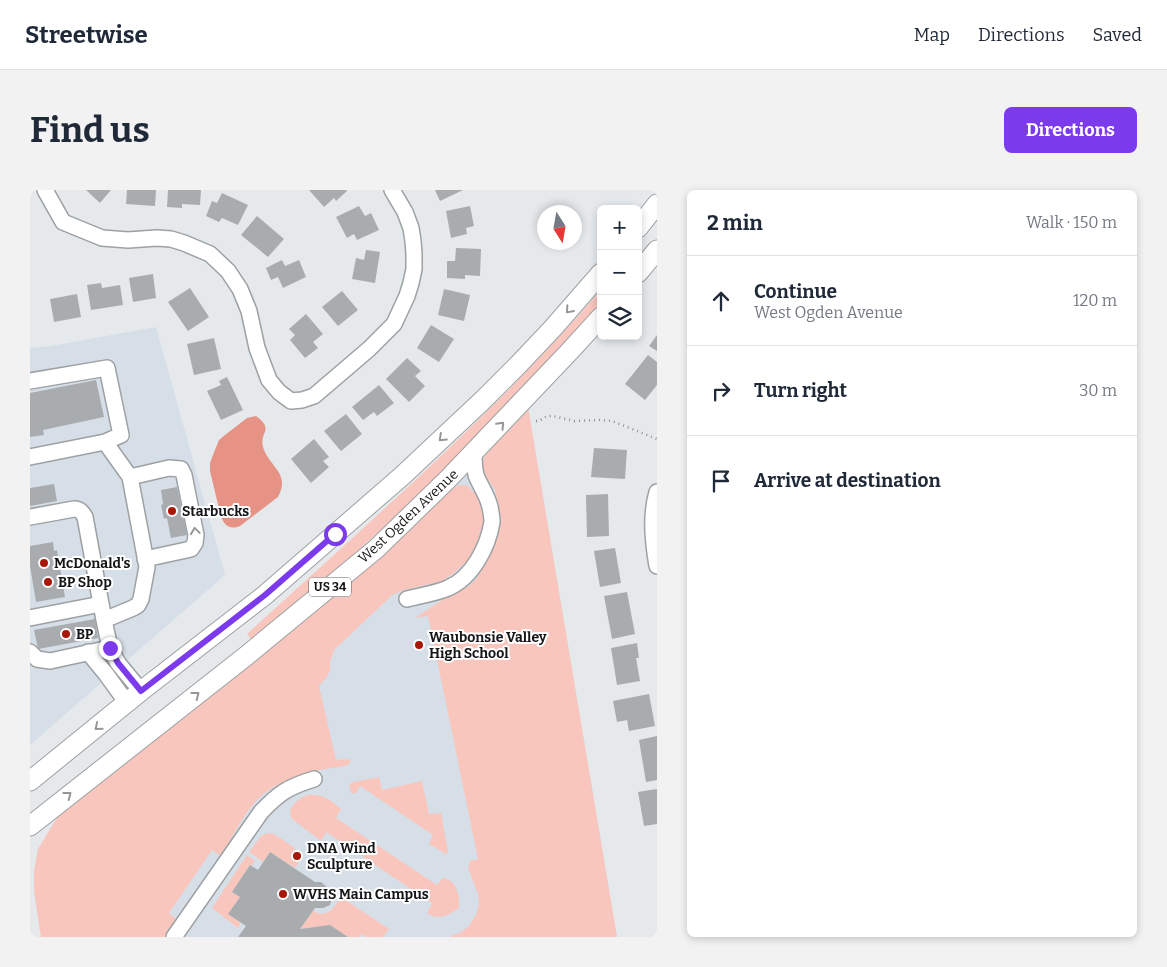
<!DOCTYPE html>
<meta charset="utf-8">
<style>
:root{--surface:#fff;--page:#f2f2f3;--text:#1f2937;--muted:#747a83;--line:#e0e1e3;--accent:#7c3aed}
body{margin:0;font-family:Bitter,serif;background:var(--page);color:var(--text)}
.controls{position:absolute;right:15px;top:15px;display:grid;overflow:hidden;border-radius:8px;box-shadow:0 2px 8px #0003}
.controls button{width:45px;height:45px;display:grid;place-items:center;padding:0;border:0;border-bottom:1px solid var(--line);background:var(--surface);color:var(--text);font:25px sans-serif}
.compass{position:absolute;left:507px;top:15px;width:45px;height:45px;border-radius:50%;background:var(--surface);box-shadow:0 2px 8px #0003;rotate:169deg}
.stop{position:absolute;width:15px;height:15px;margin:-11px;border:4px solid #7c3aed;border-radius:50%;background:#fff}
.stop.end{background:#7c3aed;border-color:#fff;box-shadow:0 1px 5px #0008}
.list{margin:0;padding:0;list-style:none}
h2{display:flex;justify-content:space-between;align-items:center;height:65px;margin:0;padding:0 20px;font-size:21px}
h2 small{font-size:16px;font-weight:400;color:var(--muted)}
.list li{display:grid;grid-template-columns:32px 1fr auto;gap:15px;align-items:center;box-sizing:border-box;height:90px;padding:0 20px;border-top:1px solid var(--line)}
.list b{display:block;font-size:19px;white-space:nowrap}
.list p{margin:0;font-size:16px;white-space:nowrap;color:var(--muted)}
.list em{font-size:16px;font-style:normal;color:var(--muted)}
.icon{flex:none;width:28px;height:28px;fill:none;stroke:currentColor;stroke-width:2;stroke-linecap:round;stroke-linejoin:round}
.map{position:relative;flex:none;width:627px;height:747px;overflow:hidden;border-radius:8px}
header{display:flex;align-items:center;gap:30px;box-sizing:border-box;height:70px;padding:0 25px;background:var(--surface);border-bottom:1px solid var(--line)}
header strong{font-size:24px}
nav{display:flex;gap:28px;margin-inline-start:auto;font-size:18px}
.intro{display:flex;align-items:center;justify-content:space-between;box-sizing:border-box;height:120px;padding:0 30px}
h1{margin:0;font-size:35px}
.button{padding:12px 22px;border-radius:8px;background:var(--accent);color:#fff;font-size:18px;font-weight:700}
main{display:flex;gap:30px;padding:0 30px}
aside{flex:1;background:var(--surface);border-radius:8px;box-shadow:0 2px 8px #0003}
.map>svg:first-child{display:block}
</style>
<header>
<strong>Streetwise</strong>
<nav><a>Map</a><a>Directions</a><a>Saved</a></nav>
</header>
<div class="intro"><h1>Find us</h1><a class="button">Directions</a></div>
<main>
<div class="map">
<svg width="627" height="747" viewBox="0 0 627 747">
<rect width="100%" height="100%" fill="#e5e9ec"/>
<path fill="#d6dfe8" d="M 126,137 L 195,385 L 0,555 L 0,158 L 21,156 Z
M 498,217 L 587,747 L 11,747 L 4,701 L 4,681 L 8,659 L 28,626 L 343,369 L 425,297 Z"/>
<path fill="#f9c6bd" d="M 571,100 L 571,112 L 522,168 L 395,300 L 316,371 L 221,449 L 217,444 C 338,333 463,225 571,100 Z
M 498,217 L 587,747 L 421,747 L 421,746 L 430,743 L 439,736 L 446,725 L 449,714 L 448,704 L 438,678 L 440,671 L 448,669 L 398,426 L 385,428 L 415,408 L 439,396 L 447,388 L 459,367 L 468,345 L 471,327 L 465,300 L 454,284 L 452,276 L 454,267 Z
M 430,295 L 437,295 L 448,307 L 454,330 L 448,350 L 438,370 L 424,383 L 412,391 L 374,400 L 362,405 L 357,410 L 304,460 L 300,472 L 300,480 L 297,487 L 289,496 L 306,570 L 318,569 L 321,571 L 318,575 C 305,578 290,579 277,583 C 261,588 241,596 229,608 C 213,624 203,646 191,666 L 182,660 L 139,723 L 147,730 L 135,747 L 11,747 L 4,701 L 4,681 L 8,659 L 28,626 L 37,617 L 343,369 L 425,297 Z
M 349,587 L 352,600 L 392,591 L 399,624 L 411,623 L 418,662 L 416,664 L 399,654 L 403,645 L 330,596 L 326,603 L 321,603 L 319,595 L 323,592 Z
M 277,605 C 294,604 299,609 311,619 L 306,628 L 407,695 L 413,688 C 427,690 430,706 429,718 C 418,726 408,731 397,723 L 402,713 L 296,642 L 291,651 L 262,629 C 256,617 267,610 277,605 Z
M 238,643 L 244,644 L 265,658 L 264,660 L 265,661 L 263,666 L 269,672 L 265,678 L 240,662 L 233,672 L 219,662 L 231,646 Z
M 217,665 L 225,671 L 221,676 L 220,675 L 202,702 L 210,707 L 198,724 L 211,733 L 208,738 L 182,718 Z
M 311,707 L 359,739 L 353,747 L 336,747 L 332,744 L 330,747 L 318,747 L 300,735 L 270,739 L 283,721 C 298,729 303,718 311,707 Z"/>
<path fill="#e69385" d="M 226,226 C 245,240 229,242 233,257 C 239,277 261,283 248,307 L 210,336 C 200,340 195,336 191,327 L 180,281 L 180,273 L 183,265 L 189,250 L 195,245 L 217,228 Z"/>
<path fill="#a8acaf" d="M 56,0 L 81,0 L 70,13 Z
M 97,0 L 126,0 L 125,16 L 96,14 Z
M 138,0 L 171,0 L 170,15 L 152,14 L 152,18 L 137,17 Z
M 279,0 L 316,0 L 317,1 L 306,11 L 304,8 L 294,17 Z
M 405,0 L 433,0 L 410,11 Z
M 192,3 L 218,15 L 208,35 L 192,28 L 189,32 L 176,26 L 182,11 L 187,13 Z
M 329,16 L 335,26 L 341,23 L 349,40 L 327,50 L 324,44 L 317,48 L 306,27 Z
M 440,16 L 444,36 L 436,38 L 437,44 L 421,48 L 416,21 Z
M 227,26 L 254,49 L 238,67 L 211,45 Z
M 426,58 L 451,59 L 450,86 L 435,85 L 435,89 L 417,88 L 417,71 L 425,71 Z
M 336,60 L 350,62 L 345,93 L 322,89 L 326,68 L 334,70 Z
M 252,70 L 255,76 L 269,70 L 276,87 L 253,98 L 248,87 L 241,90 L 236,78 Z
M 123,84 L 126,108 L 103,112 L 99,88 Z
M 71,93 L 72,98 L 90,95 L 93,115 L 61,120 L 57,95 Z
M 160,98 L 179,127 L 158,141 L 138,112 Z
M 414,99 L 440,105 L 434,131 L 408,125 Z
M 312,101 L 328,120 L 308,136 L 292,117 Z
M 47,104 L 51,127 L 24,132 L 20,109 Z
M 276,124 L 293,144 L 283,152 L 288,158 L 275,168 L 260,150 L 265,145 L 259,139 Z
M 401,135 L 424,149 L 409,172 L 387,158 Z
M 627,145 L 627,161 L 619,156 Z
M 184,148 L 191,179 L 164,185 L 157,154 Z
M 618,165 L 627,172 L 627,195 L 615,210 L 595,194 Z
M 377,168 L 391,181 L 385,186 L 395,196 L 379,212 L 356,189 Z
M 197,187 L 213,220 L 191,230 L 177,201 L 191,195 L 189,191 Z
M 66,190 L 74,227 L 13,240 L 14,245 L 0,247 L 0,203 Z
M 349,195 L 364,213 L 347,226 L 344,222 L 333,230 L 322,217 Z
M 316,224 L 332,244 L 311,261 L 294,241 Z
M 284,249 L 299,267 L 293,271 L 299,277 L 281,293 L 261,269 Z
M 564,258 L 597,260 L 595,289 L 561,287 Z
M 24,294 L 27,311 L 0,316 L 0,298 Z
M 147,297 L 157,345 L 141,348 L 137,328 L 134,329 L 131,315 L 133,314 L 131,300 Z
M 578,304 L 579,346 L 557,347 L 556,305 Z
M 23,352 L 24,361 L 27,360 L 35,407 L 6,412 L 0,376 L 0,356 Z
M 585,358 L 591,393 L 570,397 L 564,361 Z
M 597,402 L 605,444 L 582,449 L 574,406 Z
M 65,429 L 68,448 L 8,459 L 4,440 Z
M 607,453 L 609,468 L 606,468 L 610,491 L 587,495 L 581,458 Z
M 619,504 L 625,536 L 599,541 L 597,530 L 587,532 L 583,511 Z
M 627,546 L 627,590 L 616,592 L 609,550 Z
M 627,599 L 627,634 L 614,636 L 608,602 Z
M 240,662 L 285,692 L 291,692 L 298,698 L 301,702 L 302,708 L 300,715 L 293,718 L 285,718 L 270,739 L 300,735 L 318,747 L 208,747 L 216,736 L 198,724 L 210,707 L 202,702 L 220,675 L 228,680 Z"/>
<g fill="none" stroke-linecap="round" stroke-linejoin="round">
<defs>
<path id="minor" d="M 15,0 L 33,32 L 72,48 L 98,50 L 127,48 L 141,49 L 154,53 L 180,64 L 198,81 L 210,99 L 219,121 L 227,158 L 239,190 L 249,202 L 261,211 L 272,210 L 284,206 L 339,159 L 364,134 L 377,106 L 381,93 L 384,79 L 384,64 L 383,51 L 381,38 L 375,22 L 362,0
M 0,191 L 77,178 L 91,245 L 75,252
M 0,267 L 75,252 L 100,287 L 117,377 L 111,409 L 108,415 L 103,418 L 74,430 L 80,458 L 20,471 L 7,469 L 0,462
M 100,287 L 139,278 L 151,279 L 154,285 L 166,345 L 165,353 L 161,359 L 115,369
M 627,302 C 620,326 623,352 627,376
M 0,327 L 44,319 C 50,319 52,322 55,327 L 74,430
M 377,409 C 389,406 407,403 418,398 C 442,388 458,357 462,332 C 462,328 461,322 460,317 C 457,304 450,296 446,285 C 444,277 444,270 444,262
M 0,428 L 71,414
M 80,458 L 88,473 L 111,501
M 58,462 L 76,484 L 97,513
M 144,747 L 231,622 C 249,603 258,597 284,589"/>
<path id="major" d="M 608,38 L 627,14
M 608,83 L 627,60
M 0,591 L 111,501 L 235,405 L 372,286 L 453,210 L 488,175 L 523,138 L 571,83
M 0,636 L 216,466 L 346,359 L 418,289 L 539,162 L 571,127"/>
</defs>
<use href="#minor" stroke="#9da1a3" stroke-width="18"/>
<use href="#major" stroke="#9da1a3" stroke-width="21"/>
<path stroke="#8e9093" stroke-width="2.5" stroke-dasharray="1 4" stroke-linecap="butt" d="M 506,231 L 509,231 L 517,226 L 523,226 L 544,231 L 569,230 L 582,231 L 627,249"/>
<use href="#minor" stroke="#fff" stroke-width="15"/>
<use href="#major" stroke="#fff" stroke-width="19"/>
</g>
<defs><path id="oneway-chevron" d="M-2-3.5L2.5 0L-2 3.5" fill="none" stroke-width="1.6" stroke-linecap="round" stroke-linejoin="round" transform="scale(1.25)"/></defs>
<g stroke="#969697">
<use href="#oneway-chevron" transform="translate(539 120) rotate(131)"/>
<use href="#oneway-chevron" transform="translate(471 235) rotate(-47)"/>
<use href="#oneway-chevron" transform="translate(412 248) rotate(137)"/>
<use href="#oneway-chevron" transform="translate(165 341) rotate(-98)"/>
<use href="#oneway-chevron" transform="translate(166 505) rotate(-38)"/>
<use href="#oneway-chevron" transform="translate(68 537) rotate(141)"/>
<use href="#oneway-chevron" transform="translate(38 605) rotate(-38)"/>
</g>
<g fill="none" stroke-linecap="round" stroke-linejoin="round">
<path stroke="#7c3aed" stroke-width="6" d="M 80,458 L 88,473 L 111,501 L 235,405 L 305,344"/>
</g>
<g fill="#a81608" stroke="#fff" stroke-width="2">
<circle cx="142" cy="321" r="5"/>
<circle cx="14" cy="373" r="5"/>
<circle cx="18" cy="392" r="5"/>
<circle cx="36" cy="444" r="5"/>
<circle cx="389" cy="455" r="5"/>
<circle cx="267" cy="666" r="5"/>
<circle cx="253" cy="704" r="5"/>
</g>
<g text-anchor="middle" stroke-width="4" stroke-linejoin="round" paint-order="stroke">
<rect fill="#fff" stroke="#5b5c5d" stroke-width="1" x="279" y="387.5" width="42" height="19" rx="4"/>
<g font-size="12" font-weight="bold" fill="#151618">
<text x="300" y="401">US 34</text>
</g>
<g font-size="14" font-weight="bold" fill="#151618" stroke="#fff" text-anchor="start">
<text x="152" y="326">Starbucks</text>
<text x="24" y="378">McDonald's</text>
<text x="28" y="397">BP Shop</text>
<text x="46" y="449">BP</text>
<text x="399" y="452">Waubonsie Valley<tspan x="399" dy="16">High School</tspan></text>
<text x="277" y="663">DNA Wind<tspan x="277" dy="16">Sculpture</tspan></text>
<text x="263" y="709">WVHS Main Campus</text>
</g>
<g font-size="14" fill="#151618" stroke="#fff">
<text transform="translate(378 326) rotate(-43)" y="5">West Ogden Avenue</text>
</g>
</g>
</svg>
<div class="controls">
<button>+</button>
<button>−</button>
<button><svg class="icon" aria-label="layers" viewBox="0 0 24 24"><path d="M12 4l9 5-9 5-9-5zM3 14l9 5 9-5"/></svg></button>
</div>
<svg class="compass" viewBox="-18 -18 36 36"><path d="M0-13l5 13h-10z" fill="#e53935"/><path d="M0 13l5-13h-10z" fill="#747a83"/></svg>
<div class="stop" style="left:305px;top:344px"></div>
<div class="stop end" style="left:80px;top:458px"></div>
</div>
<aside>
<h2>2 min<small>Walk · 150 m</small></h2>
<ul class="list">
<li><svg class="icon" aria-label="ahead" viewBox="0 0 24 24"><path d="M12 20V5M6 11l6-6 6 6"/></svg><div><b>Continue</b><p>West Ogden Avenue</p></div><em>120 m</em></li>
<li><svg class="icon" aria-label="right" viewBox="0 0 24 24"><path d="M7 20v-9h11M14 6l5 5-5 5"/></svg><div><b>Turn right</b></div><em>30 m</em></li>
<li><svg class="icon" aria-label="arrive" viewBox="0 0 24 24"><path d="M6 21V4h12l-3 4 3 4H6"/></svg><div><b>Arrive at destination</b></div></li>
</ul>
</aside>
</main>
